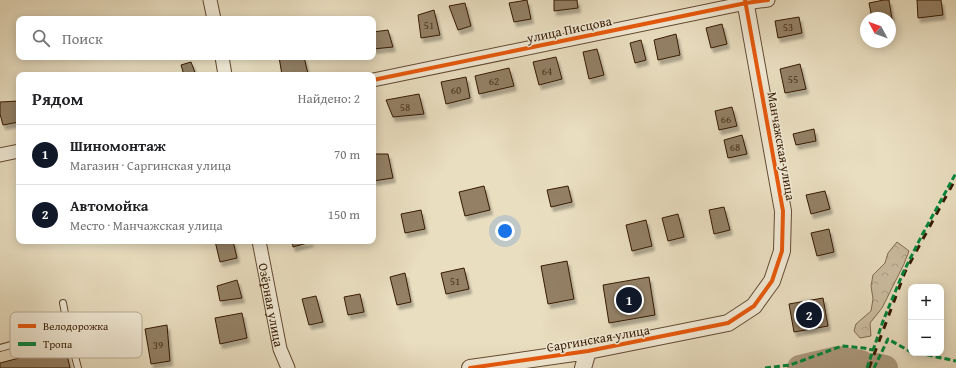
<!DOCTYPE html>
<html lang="ru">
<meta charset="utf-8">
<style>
:root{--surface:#fff;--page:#f6f6f6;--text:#202124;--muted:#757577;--line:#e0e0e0;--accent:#111827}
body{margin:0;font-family:"Gentium Book Plus",serif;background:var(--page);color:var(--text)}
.controls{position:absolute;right:12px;bottom:12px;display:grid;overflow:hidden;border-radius:8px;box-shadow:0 2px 10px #0003}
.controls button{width:36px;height:36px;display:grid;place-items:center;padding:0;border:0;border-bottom:1px solid var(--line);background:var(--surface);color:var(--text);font:20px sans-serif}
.compass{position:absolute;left:860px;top:12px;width:36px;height:36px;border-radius:50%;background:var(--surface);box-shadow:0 2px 10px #0003;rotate:311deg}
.you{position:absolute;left:505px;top:231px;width:14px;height:14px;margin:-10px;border:3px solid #fff;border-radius:50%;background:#1a73e8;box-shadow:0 0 0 6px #1a73e833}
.badge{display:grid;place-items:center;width:26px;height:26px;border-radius:50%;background:var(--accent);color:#fff;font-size:13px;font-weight:700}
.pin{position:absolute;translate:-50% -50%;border:2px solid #fff;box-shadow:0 1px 4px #0006}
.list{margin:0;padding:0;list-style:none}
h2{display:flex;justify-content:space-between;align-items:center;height:52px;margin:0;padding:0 16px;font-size:17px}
h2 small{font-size:13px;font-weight:400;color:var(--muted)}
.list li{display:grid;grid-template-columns:26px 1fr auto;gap:12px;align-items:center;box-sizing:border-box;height:60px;padding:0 16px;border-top:1px solid var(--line)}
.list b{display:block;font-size:15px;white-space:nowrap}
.list p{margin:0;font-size:13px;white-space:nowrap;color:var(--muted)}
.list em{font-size:13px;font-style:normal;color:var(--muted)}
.icon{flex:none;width:22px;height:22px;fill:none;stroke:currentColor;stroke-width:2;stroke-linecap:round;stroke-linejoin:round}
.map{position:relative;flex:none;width:956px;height:368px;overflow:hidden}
.search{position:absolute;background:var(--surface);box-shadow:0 2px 10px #0003;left:16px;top:16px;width:360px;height:44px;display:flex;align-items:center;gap:10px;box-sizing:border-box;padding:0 14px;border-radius:8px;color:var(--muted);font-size:15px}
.panel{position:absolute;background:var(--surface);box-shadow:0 2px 10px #0003;left:16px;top:72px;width:360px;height:172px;border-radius:8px}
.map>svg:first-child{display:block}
</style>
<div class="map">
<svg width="956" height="368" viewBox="0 0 956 368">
<defs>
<pattern id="forest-crowns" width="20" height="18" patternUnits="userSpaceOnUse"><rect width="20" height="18" fill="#cbbda0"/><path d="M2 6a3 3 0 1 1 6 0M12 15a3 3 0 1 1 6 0" fill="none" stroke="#afa288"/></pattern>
<filter id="shadow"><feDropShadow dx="2.5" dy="4.5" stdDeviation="1" flood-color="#0004"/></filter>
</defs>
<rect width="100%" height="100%" fill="#e9dec0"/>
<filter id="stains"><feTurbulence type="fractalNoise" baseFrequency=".005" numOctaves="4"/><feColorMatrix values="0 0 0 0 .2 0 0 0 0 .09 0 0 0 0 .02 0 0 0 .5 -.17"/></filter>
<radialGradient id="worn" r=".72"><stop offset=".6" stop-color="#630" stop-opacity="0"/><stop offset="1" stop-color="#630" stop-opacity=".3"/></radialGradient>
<path fill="url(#forest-crowns)" stroke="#806c51" d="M 897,242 L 909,251 L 904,264 L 882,308 L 870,323 L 871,336 L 860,338 L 854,331 L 856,324 L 871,311 L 873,299 L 871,286 L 873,275 L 885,263 L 888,253 Z"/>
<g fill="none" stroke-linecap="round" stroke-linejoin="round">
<path stroke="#ac9b7f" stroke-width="26" d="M 877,366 L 885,368
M 800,368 L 838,359 L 861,363"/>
</g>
<path fill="#938065" stroke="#361a02" filter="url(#shadow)" d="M 527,0 L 531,19 L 514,22 L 509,3 Z
M 554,0 L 577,0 L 578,8 L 554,11 Z
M 884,0 L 889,0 L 892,19 L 890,20 L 890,18 L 872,18 L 869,3 Z
M 917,0 L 941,0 L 943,15 L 918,18 Z
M 465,3 L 471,26 L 458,30 L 449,6 Z
M 434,10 L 440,35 L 421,38 L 418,15 Z
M 799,17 L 802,33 L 778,38 L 775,21 Z
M 722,24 L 727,44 L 711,48 L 706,28 Z
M 388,30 L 393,47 L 373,49 L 373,32 Z
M 676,34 L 680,55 L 658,60 L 654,40 Z
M 641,40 L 646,60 L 635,63 L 630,43 Z
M 597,49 L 604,75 L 589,79 L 583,52 Z
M 279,57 L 304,57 L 308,74 L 303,75 L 282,75 Z
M 556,57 L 562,79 L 539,85 L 533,62 Z
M 191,62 L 196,75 L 184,75 L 181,65 Z
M 800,64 L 806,89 L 785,93 L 780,69 Z
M 509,68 L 514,86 L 479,94 L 475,76 Z
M 466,77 L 470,98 L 446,104 L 441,82 Z
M 419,94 L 424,114 L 393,117 L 386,100 Z
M 19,101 L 19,122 L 3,125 L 0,114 L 0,102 Z
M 732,107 L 737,126 L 719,130 L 715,111 Z
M 814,129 L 816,141 L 796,145 L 793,134 Z
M 742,135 L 747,154 L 728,158 L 724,140 Z
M 373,154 L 388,154 L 393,178 L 373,181 Z
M 484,186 L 490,210 L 465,216 L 459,192 Z
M 568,186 L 572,202 L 551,207 L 547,190 Z
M 825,191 L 830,209 L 811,214 L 806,195 Z
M 724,207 L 730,230 L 714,234 L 709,210 Z
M 421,210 L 425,229 L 405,233 L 401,214 Z
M 678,214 L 684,237 L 668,241 L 662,218 Z
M 646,220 L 652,246 L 632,251 L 626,225 Z
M 829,229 L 834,252 L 817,256 L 811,233 Z
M 215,241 L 233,241 L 237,258 L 220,262 Z
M 292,241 L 311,241 L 311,242 L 293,247 Z
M 567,261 L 574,299 L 548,304 L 541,266 Z
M 464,268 L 469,289 L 446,294 L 441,273 Z
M 405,273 L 411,302 L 397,305 L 390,277 Z
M 649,277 L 655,315 L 609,323 L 603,285 Z
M 237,280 L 242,298 L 220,301 L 217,286 Z
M 360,294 L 364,312 L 348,315 L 344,297 Z
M 316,296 L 323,322 L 309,325 L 302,299 Z
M 823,298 L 828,326 L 794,332 L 789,304 Z
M 242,313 L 247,338 L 220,344 L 215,318 Z
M 167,325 L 170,361 L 151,364 L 145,329 Z
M 65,346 L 70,368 L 0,368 L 0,363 Z"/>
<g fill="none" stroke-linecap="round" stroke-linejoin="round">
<defs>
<path id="service" d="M 63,303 L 68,329 L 78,368
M 0,348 L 68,329"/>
<g id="minor">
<path d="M 210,0 L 214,19"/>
<path d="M 222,57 L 225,75"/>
<path d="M 373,80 L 746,3 L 768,0"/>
<path d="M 0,155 L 19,151"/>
<path id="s1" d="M 259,241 L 280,349 L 288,368"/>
</g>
<path id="tertiary" d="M 470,368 L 588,351 L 728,323 L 754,306 L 772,281 L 782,251 L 783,211 L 745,0
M 583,368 L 588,351"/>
</defs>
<use href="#service" stroke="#634b32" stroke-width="8"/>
<use href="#minor" stroke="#634b32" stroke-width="15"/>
<use href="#tertiary" stroke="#634b32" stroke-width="18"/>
<use href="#service" stroke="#f1ead6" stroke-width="6"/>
<use href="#minor" stroke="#f1ead6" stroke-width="13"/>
<use href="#tertiary" stroke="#f1ead6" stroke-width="16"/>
<path stroke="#361a02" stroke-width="3" stroke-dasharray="7 7" stroke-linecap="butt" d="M 869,368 L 905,272 L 956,178"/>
<path stroke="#00873e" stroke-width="3" stroke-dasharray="6 3" stroke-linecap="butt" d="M 918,353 L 956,361
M 765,368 L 790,365 L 842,346 L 864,348 L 873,350
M 867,368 L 883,321 L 903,273 L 922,235 L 956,173
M 874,368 L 888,339 L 911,352"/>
<defs>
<path id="cycleway" d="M 373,80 L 746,3 L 768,0
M 470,368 L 588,351 L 728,323 L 754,306 L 772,281 L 782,251 L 783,211 L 745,0"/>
</defs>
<use href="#cycleway" stroke="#f1ead6" stroke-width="6"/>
<use href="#cycleway" stroke="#e8590c" stroke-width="4"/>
</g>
<g text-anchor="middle" stroke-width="3" stroke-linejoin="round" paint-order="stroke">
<g font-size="11" fill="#4d341b">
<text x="429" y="29">51</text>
<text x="788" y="31">53</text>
<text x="547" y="75">64</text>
<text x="793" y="83">55</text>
<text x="494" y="85">62</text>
<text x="456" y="94">60</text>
<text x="405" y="111">58</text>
<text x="726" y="123">66</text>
<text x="735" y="151">68</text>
<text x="455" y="285">51</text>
<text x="158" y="349">39</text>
</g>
<g font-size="13" fill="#361a02" stroke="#f1ead6">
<text transform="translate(569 29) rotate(-12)" y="5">улица Писцова</text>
<text transform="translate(782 146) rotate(80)" y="5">Манчажская улица</text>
<text dy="5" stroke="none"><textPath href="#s1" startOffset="65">Озёрная улица</textPath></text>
<text transform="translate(598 338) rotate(-10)" y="5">Саргинская улица</text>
</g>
</g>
<rect x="10" y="312" width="132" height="46" rx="6" fill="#f1ead6" stroke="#b9ac96" stroke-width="1"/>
<rect x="18" y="324" width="18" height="4" fill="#e8590c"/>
<rect x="18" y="342" width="18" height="4" fill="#00873e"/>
<g font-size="11" fill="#361a02">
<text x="43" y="330">Велодорожка</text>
<text x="43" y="348">Тропа</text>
</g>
<rect width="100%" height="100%" filter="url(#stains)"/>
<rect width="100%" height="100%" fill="url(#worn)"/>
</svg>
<div class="controls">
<button>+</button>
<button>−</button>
</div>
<svg class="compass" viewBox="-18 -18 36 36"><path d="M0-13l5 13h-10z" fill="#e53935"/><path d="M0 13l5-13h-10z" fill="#757577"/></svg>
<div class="you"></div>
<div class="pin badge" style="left:629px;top:300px">1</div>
<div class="pin badge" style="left:809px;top:315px">2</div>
<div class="search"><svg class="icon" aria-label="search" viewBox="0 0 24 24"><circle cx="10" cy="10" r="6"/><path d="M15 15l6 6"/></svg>Поиск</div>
<section class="panel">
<h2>Рядом<small>Найдено: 2</small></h2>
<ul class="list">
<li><span class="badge">1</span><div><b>Шиномонтаж</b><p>Магазин · Саргинская улица</p></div><em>70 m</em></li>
<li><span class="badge">2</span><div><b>Автомойка</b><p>Место · Манчажская улица</p></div><em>150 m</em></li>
</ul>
</section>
</div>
